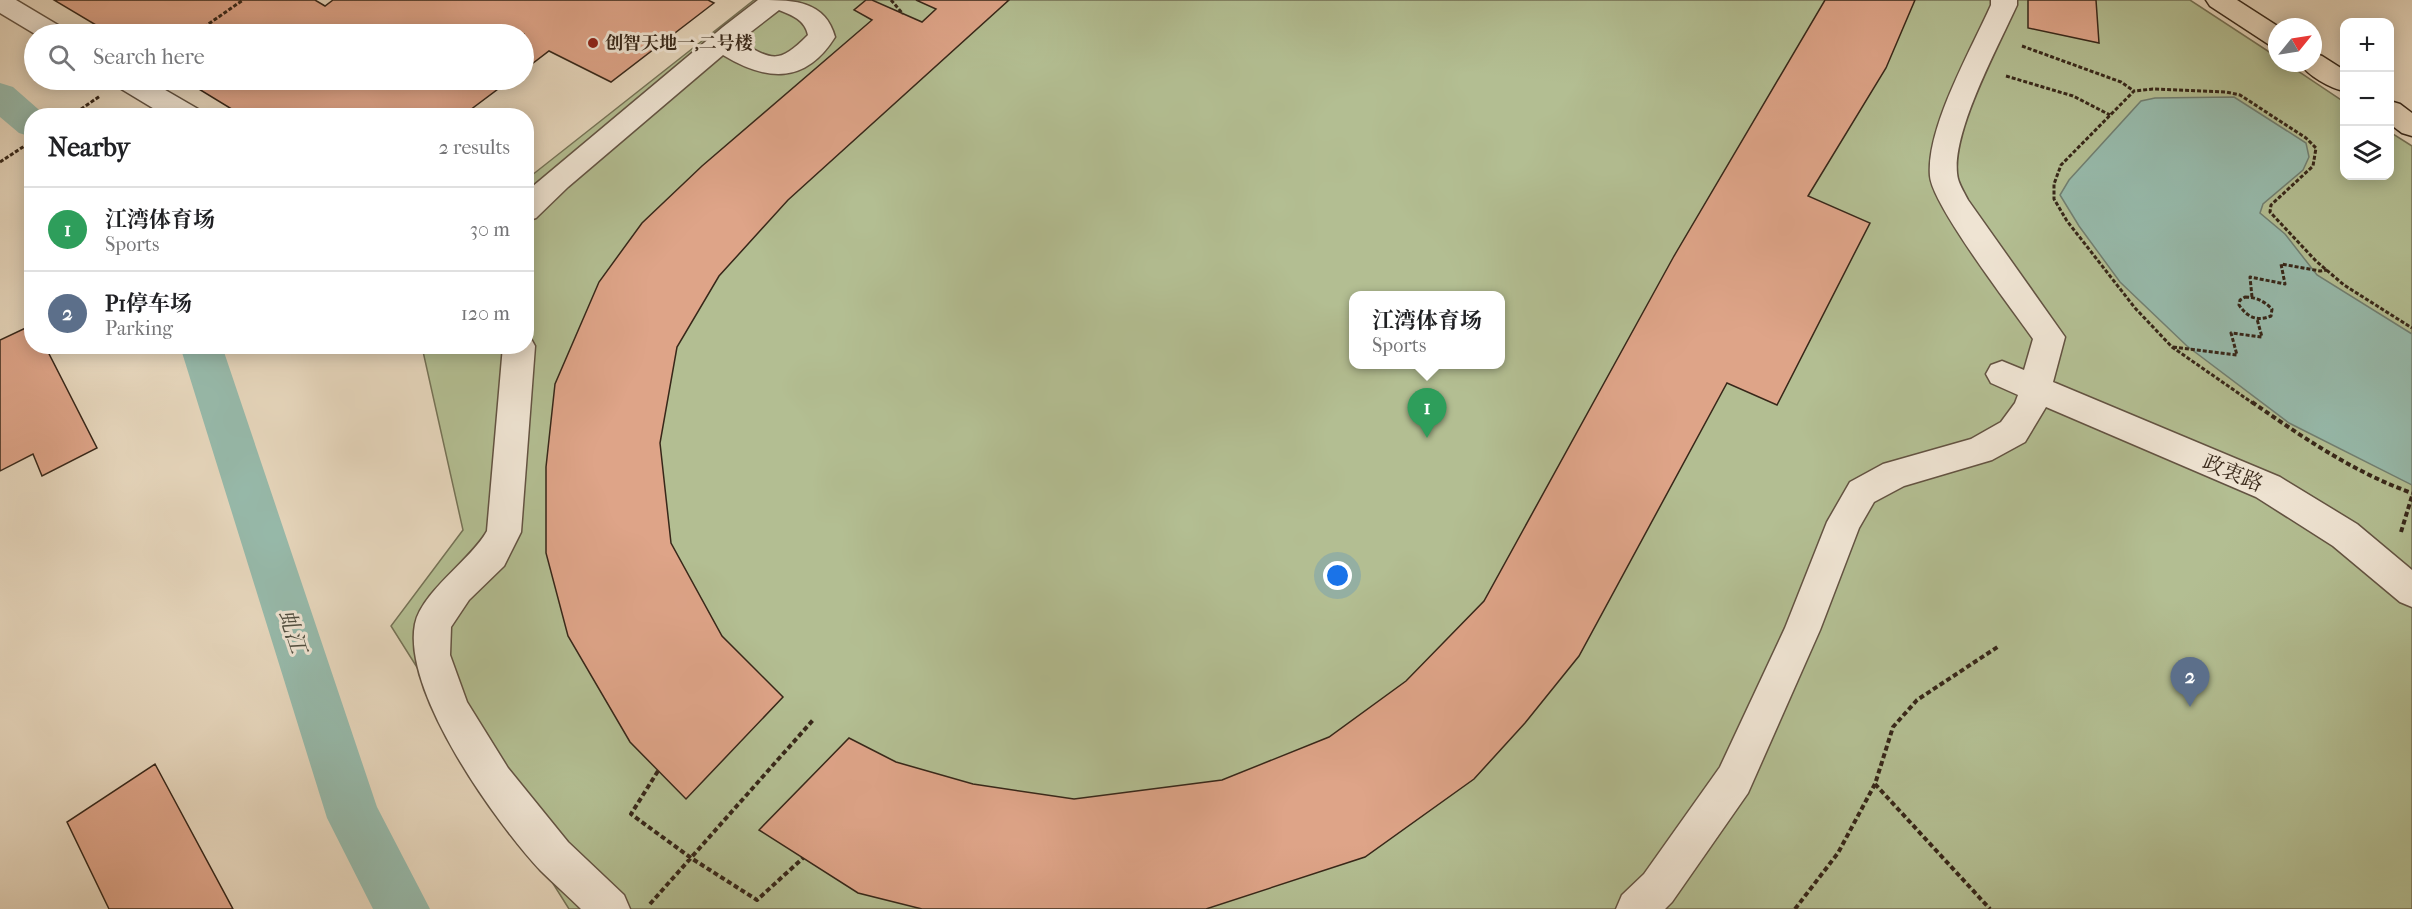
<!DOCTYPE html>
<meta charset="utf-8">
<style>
:root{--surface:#fff;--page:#f2f2f2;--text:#202124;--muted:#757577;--line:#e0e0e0;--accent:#8f2418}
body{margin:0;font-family:"IM FELL French Canon","Noto Serif SC",serif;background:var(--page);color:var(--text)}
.controls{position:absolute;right:18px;top:18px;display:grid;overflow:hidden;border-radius:12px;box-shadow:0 3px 15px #0003}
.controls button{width:54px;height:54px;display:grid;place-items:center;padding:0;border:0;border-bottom:2px solid var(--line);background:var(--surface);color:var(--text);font:30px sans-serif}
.compass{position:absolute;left:2268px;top:18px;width:54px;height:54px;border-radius:50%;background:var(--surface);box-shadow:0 3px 15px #0003;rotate:60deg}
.you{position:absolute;left:1338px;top:576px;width:21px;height:21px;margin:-15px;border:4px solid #fff;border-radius:50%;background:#1a73e8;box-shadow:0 0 0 9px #1a73e833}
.badge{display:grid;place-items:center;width:39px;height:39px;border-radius:50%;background:var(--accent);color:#fff;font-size:20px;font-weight:700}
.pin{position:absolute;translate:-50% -50px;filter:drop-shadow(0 2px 3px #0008)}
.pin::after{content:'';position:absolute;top:32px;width:21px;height:18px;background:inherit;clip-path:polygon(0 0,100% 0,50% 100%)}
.popup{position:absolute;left:1349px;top:291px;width:156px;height:78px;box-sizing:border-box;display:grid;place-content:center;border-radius:12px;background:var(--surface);filter:drop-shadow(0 2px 4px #0005);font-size:20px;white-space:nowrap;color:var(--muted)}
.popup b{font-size:22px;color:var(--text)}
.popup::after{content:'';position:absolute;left:50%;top:100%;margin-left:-12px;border:12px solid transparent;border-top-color:var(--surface)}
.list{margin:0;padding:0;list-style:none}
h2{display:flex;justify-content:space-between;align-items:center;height:78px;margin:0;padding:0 24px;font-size:26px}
h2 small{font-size:20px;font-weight:400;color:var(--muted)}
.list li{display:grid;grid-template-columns:39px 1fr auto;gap:18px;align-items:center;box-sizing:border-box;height:84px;padding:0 24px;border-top:2px solid var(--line)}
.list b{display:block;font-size:22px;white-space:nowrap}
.list p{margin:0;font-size:20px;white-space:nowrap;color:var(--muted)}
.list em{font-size:20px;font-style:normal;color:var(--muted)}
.icon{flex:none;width:33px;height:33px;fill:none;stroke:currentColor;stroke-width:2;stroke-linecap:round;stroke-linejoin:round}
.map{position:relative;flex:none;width:2412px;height:909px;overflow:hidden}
.search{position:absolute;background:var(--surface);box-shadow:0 3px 15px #0003;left:24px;top:24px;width:510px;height:66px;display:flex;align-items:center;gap:15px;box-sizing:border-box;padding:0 21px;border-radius:33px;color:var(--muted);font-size:22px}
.panel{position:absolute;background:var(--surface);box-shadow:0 3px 15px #0003;left:24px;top:108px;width:510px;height:246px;border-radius:24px}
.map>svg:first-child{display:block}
</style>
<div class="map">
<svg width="2412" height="909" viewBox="0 0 2412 909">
<rect width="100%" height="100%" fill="#e6d6bc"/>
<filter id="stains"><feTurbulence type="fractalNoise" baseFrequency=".00333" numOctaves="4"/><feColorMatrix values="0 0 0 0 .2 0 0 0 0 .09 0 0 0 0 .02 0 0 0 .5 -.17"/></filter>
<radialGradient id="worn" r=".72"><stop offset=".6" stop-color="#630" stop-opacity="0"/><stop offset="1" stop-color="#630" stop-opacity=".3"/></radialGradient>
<path fill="#b3be92" stroke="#757256" stroke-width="1.5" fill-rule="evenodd" d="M 754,0 L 2190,0 L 2277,57 L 2277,63 L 2286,63 L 2344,102 L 2344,176 L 2390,176 L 2390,132 L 2412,146 L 2412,909 L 569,909 L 391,626 L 463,530 L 422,347 L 526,346 L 527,179 ZM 1354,296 L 1500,296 L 1500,364 L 1354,364 Z"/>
<path fill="#97baab" stroke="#717f71" stroke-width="1.5" d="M 2234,97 L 2306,143 L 2309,157 L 2303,170 L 2263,204 L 2260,213 L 2285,234 L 2317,275 L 2412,334 L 2412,485 L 2289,423 L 2187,346 L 2120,282 L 2079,226 L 2060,195 L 2069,180 L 2141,101 L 2155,98 Z"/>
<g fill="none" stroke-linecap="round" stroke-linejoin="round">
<path fill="#97baab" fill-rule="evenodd" d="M 0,83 L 13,87 L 46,116 L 32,116 L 32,137 L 19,133 L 0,117 Z
M 180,346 L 222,346 L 377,807 L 430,909 L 373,909 L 327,818 Z"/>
</g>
<path fill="#dea488" stroke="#372719" stroke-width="1.5" d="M 54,0 L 315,0 L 325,6 L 333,0 L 708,0 L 714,3 L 611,82 L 549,51 L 524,70 L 524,34 L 111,34 Z
M 866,0 L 872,0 L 922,22 L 936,9 L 916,0 L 1009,0 L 788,200 L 719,276 L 677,347 L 660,443 L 671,543 L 722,636 L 783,697 L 686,799 L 630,742 L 568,636 L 546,553 L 546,467 L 555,384 L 599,282 L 642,223 L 702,166 L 872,20 L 854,10 Z
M 1825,0 L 1915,0 L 1886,68 L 1808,196 L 1870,223 L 1777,405 L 1727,383 L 1579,656 L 1525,723 L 1474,779 L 1365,857 L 1206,909 L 922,909 L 858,893 L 759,830 L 849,738 L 896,762 L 973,784 L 1074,799 L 1222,780 L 1329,737 L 1406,681 L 1484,601 L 1674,256 Z
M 2028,0 L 2096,0 L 2099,43 L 2028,28 Z
M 184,80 L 510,80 L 462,116 L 243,116 Z
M 32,325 L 32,346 L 45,346 L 97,448 L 42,476 L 33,454 L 0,471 L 0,340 Z
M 155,764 L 233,909 L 109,909 L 67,822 Z"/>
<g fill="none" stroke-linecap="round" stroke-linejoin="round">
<defs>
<path id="minor" d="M 0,0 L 16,0 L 63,28 L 67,34 L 35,34 L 0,13 Z
M 758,0 C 793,0 825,0 835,37 C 805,85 766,81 723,55 L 568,187 L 536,218 L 526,221 L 526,192 L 723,27 ZM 779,10 C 792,15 805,20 808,35 C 779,64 773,61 739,41 Z
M 1991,0 L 2017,0 L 2017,5 C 1999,45 1948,138 1958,179 C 1960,186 1965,194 1968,200 L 2065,337 L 2053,382 L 2280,477 L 2357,524 L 2412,570 L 2412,607 L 2400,602 L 2333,546 L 2256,497 L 2046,407 L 2025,442 L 1992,460 L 1904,486 L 1874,502 L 1859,528 L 1820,630 L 1748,793 L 1672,902 L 1665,909 L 1616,909 L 1622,895 L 1644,874 L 1720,767 L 1785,628 L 1827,522 L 1850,482 L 1883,464 L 1971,439 L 2001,422 L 2015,403 L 2018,395 L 1991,383 L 1986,374 L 1991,365 L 2002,361 L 2024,370 L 2033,339 C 2012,309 1932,205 1930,176 C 1926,128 1971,50 1991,5 Z
M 115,80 L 148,80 L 198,109 L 201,116 L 166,116 L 118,87 Z
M 526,336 L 530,337 L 535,346 L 521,532 L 504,566 L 469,600 L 451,627 L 450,655 L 467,702 L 508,768 L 568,842 L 624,895 L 630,909 L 581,909 C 568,896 554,884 541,871 C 496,823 402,692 415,624 C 422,591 471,560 487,531 L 503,346 L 526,346 Z"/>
<path id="major" d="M 2206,0 L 2237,0 L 2279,27 L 2277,27 L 2277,47 L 2268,44 L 2210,6 Z
M 2313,53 L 2322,56 L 2344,70 L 2344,91 C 2330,88 2308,76 2300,63 L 2313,63 Z
M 2390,101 L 2400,104 L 2412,113 L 2412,136 L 2402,133 L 2390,124 Z"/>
</defs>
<use href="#minor" stroke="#635342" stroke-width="3"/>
<use href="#major" stroke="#372719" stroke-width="3"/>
<path stroke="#372719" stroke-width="3" stroke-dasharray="4 2" stroke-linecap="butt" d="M 891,0 L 903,14
M 194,34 L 243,0
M 2022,46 L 2121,82 L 2134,91
M 2006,76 L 2073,96 L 2110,115
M 71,116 L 100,96
M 0,162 L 32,141
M 2245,297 C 2256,297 2264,301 2272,309 L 2271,316 C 2257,322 2247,317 2239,305 L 2240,300 Z
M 2252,297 L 2250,277 L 2285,284 L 2281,264 L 2320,271 L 2327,270
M 2173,347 L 2237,355 L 2231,333 L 2262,337 L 2257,319
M 2254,404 L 2172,347 L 2135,308 L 2067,221 L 2054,199 L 2054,184 L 2061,165 L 2134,91 L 2153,89 L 2226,92 L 2240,95 L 2306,138 L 2316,148 L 2313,166 L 2271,205 L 2270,212 L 2316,261 L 2344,285 L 2412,328"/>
<path stroke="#372719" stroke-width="4" stroke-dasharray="5 3" stroke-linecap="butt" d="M 2252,402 C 2302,437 2355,473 2412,493
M 2401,532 L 2412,496
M 658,771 L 631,814 L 691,858 L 757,900 L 803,858
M 1875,784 L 1990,909
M 650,904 L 813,720
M 1795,909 L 1838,853 L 1875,784 L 1893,727 L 1917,700 L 1999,646"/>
<use href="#minor" fill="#efe4d3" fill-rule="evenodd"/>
<use href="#major" fill="#e6d6bc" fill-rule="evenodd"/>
</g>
<circle fill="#8f2418" stroke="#efe4d3" stroke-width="2" cx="593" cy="43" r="6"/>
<g text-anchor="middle" stroke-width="6" stroke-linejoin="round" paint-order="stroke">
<g font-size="18" font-weight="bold" fill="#372719" stroke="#efe4d3" text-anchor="start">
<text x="605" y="49">创智天地一,二号楼</text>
</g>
<g font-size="21" fill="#372719" stroke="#efe4d3">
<text transform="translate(2233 473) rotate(23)" y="7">政衷路</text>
</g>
<g font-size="22" font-style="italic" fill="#4f4c3e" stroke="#efe4d3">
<text transform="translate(293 631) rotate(72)" y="8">虬江</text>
</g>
</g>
<rect width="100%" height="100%" filter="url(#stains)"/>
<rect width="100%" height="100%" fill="url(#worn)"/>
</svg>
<div class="controls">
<button>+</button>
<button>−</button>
<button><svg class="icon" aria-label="layers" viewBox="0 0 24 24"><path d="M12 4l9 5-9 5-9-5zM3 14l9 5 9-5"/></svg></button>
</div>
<svg class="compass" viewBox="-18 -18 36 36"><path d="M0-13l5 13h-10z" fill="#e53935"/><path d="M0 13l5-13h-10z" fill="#757577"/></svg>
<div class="you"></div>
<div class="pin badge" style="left:1427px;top:438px;background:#2e9e5b">1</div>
<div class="popup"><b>江湾体育场</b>Sports</div>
<div class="pin badge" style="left:2190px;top:707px;background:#5c6f8a">2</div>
<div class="search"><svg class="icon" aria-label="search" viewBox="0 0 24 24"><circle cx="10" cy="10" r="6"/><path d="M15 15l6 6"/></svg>Search here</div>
<section class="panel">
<h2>Nearby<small>2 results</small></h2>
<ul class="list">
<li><span class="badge" style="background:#2e9e5b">1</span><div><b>江湾体育场</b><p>Sports</p></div><em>30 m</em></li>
<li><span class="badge" style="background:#5c6f8a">2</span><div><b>P1停车场</b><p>Parking</p></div><em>120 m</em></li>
</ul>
</section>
</div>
